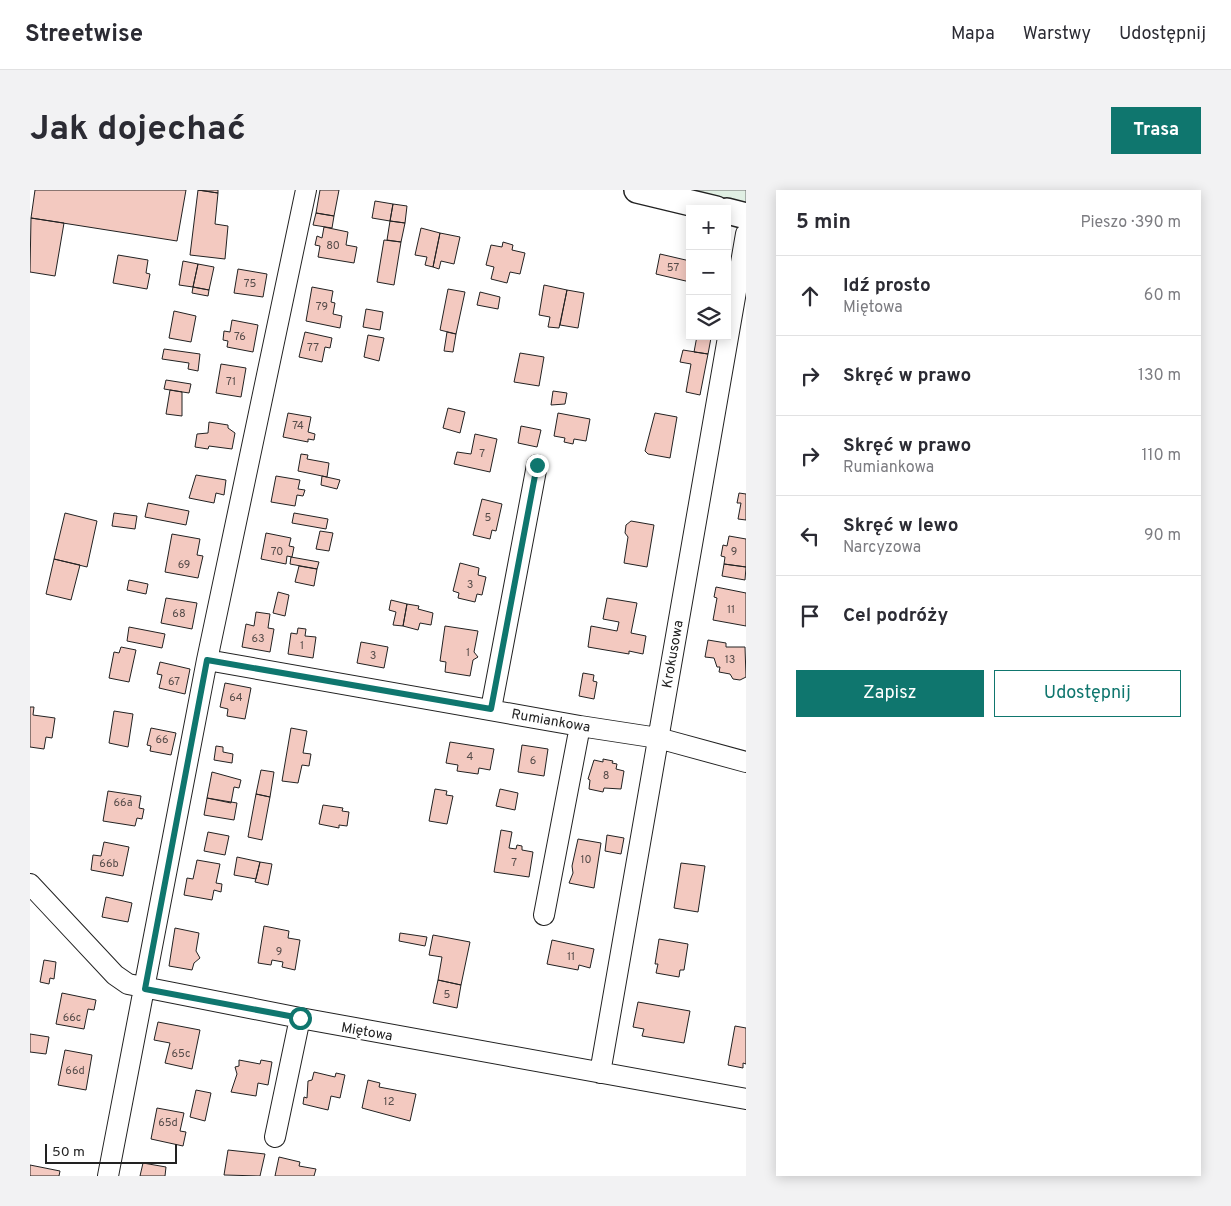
<!DOCTYPE html>
<html lang="pl">
<meta charset="utf-8">
<style>
:root{--surface:#fff;--page:#f2f2f3;--text:#2b2b33;--muted:#7c7c81;--line:#e1e1e2;--accent:#0f766e}
body{margin:0;font-family:Overpass,sans-serif;background:var(--page);color:var(--text)}
.controls{position:absolute;right:15px;top:15px;display:grid;overflow:hidden;border-radius:0px;box-shadow:0 2px 12px #0003}
.controls button{width:45px;height:45px;display:grid;place-items:center;padding:0;border:0;border-bottom:1px solid var(--line);background:var(--surface);color:var(--text);font:25px sans-serif}
.scale{position:absolute;left:15px;bottom:12px;width:132px;box-sizing:border-box;padding-left:5px;border:2px solid #222;border-top:0;font-size:14px;line-height:18px;white-space:nowrap;color:#222;-webkit-text-stroke:4px #fff;paint-order:stroke}
.stop{position:absolute;width:15px;height:15px;margin:-11px;border:4px solid #0f766e;border-radius:50%;background:#fff}
.stop.end{background:#0f766e;border-color:#fff;box-shadow:0 1px 5px #0008}
.list{margin:0;padding:0;list-style:none}
h2{display:flex;justify-content:space-between;align-items:center;height:65px;margin:0;padding:0 20px;font-size:21px}
h2 small{font-size:16px;font-weight:400;color:var(--muted)}
.list li{display:grid;grid-template-columns:32px 1fr auto;gap:15px;align-items:center;box-sizing:border-box;height:80px;padding:0 20px;border-top:1px solid var(--line)}
.list b{display:block;font-size:19px;white-space:nowrap}
.list p{margin:0;font-size:16px;white-space:nowrap;color:var(--muted)}
.list em{font-size:16px;font-style:normal;color:var(--muted)}
.actions{display:flex;gap:10px;padding:15px 20px}
.actions a{flex:1;padding:11px 0;border:1px solid var(--accent);border-radius:0px;text-align:center;font-size:18px;color:var(--accent)}
.actions .main{background:var(--accent);color:#fff}
.icon{flex:none;width:28px;height:28px;fill:none;stroke:currentColor;stroke-width:2;stroke-linecap:round;stroke-linejoin:round}
.map{position:relative;flex:none;width:716px;height:986px;overflow:hidden;border-radius:0px}
header{display:flex;align-items:center;gap:30px;box-sizing:border-box;height:70px;padding:0 25px;background:var(--surface);border-bottom:1px solid var(--line)}
header strong{font-size:24px}
nav{display:flex;gap:28px;margin-inline-start:auto;font-size:18px}
.intro{display:flex;align-items:center;justify-content:space-between;box-sizing:border-box;height:120px;padding:0 30px}
h1{margin:0;font-size:35px}
.button{padding:12px 22px;border-radius:0px;background:var(--accent);color:#fff;font-size:18px;font-weight:700}
main{display:flex;gap:30px;padding:0 30px}
aside{flex:1;background:var(--surface);border-radius:0px;box-shadow:0 2px 12px #0003}
.map>svg:first-child{display:block}
</style>
<header>
<strong>Streetwise</strong>
<nav><a>Mapa</a><a>Warstwy</a><a>Udostępnij</a></nav>
</header>
<div class="intro"><h1>Jak dojechać</h1><a class="button">Trasa</a></div>
<main>
<div class="map">
<svg width="716" height="986" viewBox="0 0 716 986">
<rect width="100%" height="100%" fill="#fff"/>
<path fill="#e0efe3" stroke="#6f6f6f" d="M 661,0 L 716,0 L 716,13 Z"/>
<path fill="#f3c9c0" stroke="#222" d="M 5,0 L 156,0 L 147,51 L 1,28 Z
M 168,0 L 188,0 L 188,3 Z
M 168,0 L 188,3 L 185,34 L 198,36 L 195,69 L 160,65 Z
M 290,0 L 309,0 L 304,26 L 286,23 Z
M 345,11 L 363,14 L 360,31 L 342,28 Z
M 363,14 L 377,16 L 375,33 L 360,31 Z
M 286,23 L 304,26 L 302,38 L 283,35 Z
M 1,28 L 34,33 L 25,86 L 0,82 Z
M 360,31 L 375,33 L 371,52 L 357,50 Z
M 294,37 L 318,42 L 316,55 L 327,57 L 324,73 L 288,67 L 290,56 L 285,55 L 287,46 L 292,48 Z
M 391,38 L 410,43 L 403,77 L 395,75 L 397,67 L 385,65 Z
M 410,43 L 430,47 L 424,74 L 411,71 L 409,79 L 403,77 Z
M 354,50 L 371,52 L 364,95 L 347,92 Z
M 473,52 L 483,55 L 482,60 L 495,63 L 490,84 L 480,82 L 477,93 L 461,89 L 464,77 L 456,75 L 461,55 L 472,57 Z
M 630,64 L 660,71 L 660,92 L 626,84 Z
M 88,65 L 118,70 L 116,83 L 120,84 L 117,99 L 83,93 Z
M 153,71 L 168,74 L 163,97 L 149,95 Z
M 168,74 L 184,77 L 179,100 L 163,97 Z
M 208,79 L 237,84 L 233,107 L 204,103 Z
M 514,95 L 537,100 L 529,138 L 518,137 L 520,127 L 509,125 Z
M 163,97 L 179,100 L 178,106 L 162,103 Z
M 282,97 L 303,101 L 301,112 L 305,113 L 303,124 L 312,126 L 310,138 L 276,131 Z
M 418,99 L 435,102 L 426,144 L 410,140 Z
M 537,100 L 554,103 L 548,138 L 530,135 Z
M 450,102 L 470,107 L 468,119 L 447,115 Z
M 336,119 L 353,122 L 350,140 L 333,137 Z
M 144,121 L 166,126 L 161,152 L 139,148 Z
M 202,130 L 228,135 L 223,162 L 197,157 L 198,151 L 193,150 L 194,141 L 200,142 Z
M 275,142 L 302,148 L 300,158 L 295,157 L 292,172 L 269,167 Z
M 417,142 L 426,144 L 423,162 L 414,161 Z
M 338,145 L 354,148 L 349,171 L 334,167 Z
M 667,146 L 681,148 L 678,164 L 664,162 Z
M 134,159 L 170,164 L 168,181 L 158,179 L 159,173 L 132,169 Z
M 653,160 L 678,164 L 670,205 L 656,202 L 661,174 L 650,172 Z
M 490,163 L 514,167 L 509,196 L 484,192 Z
M 191,174 L 216,178 L 211,207 L 186,203 Z
M 136,190 L 161,194 L 159,203 L 134,199 Z
M 140,200 L 152,202 L 152,226 L 136,224 Z
M 523,201 L 537,203 L 535,214 L 521,215 Z
M 418,218 L 435,222 L 430,243 L 413,238 Z
M 258,223 L 281,227 L 278,242 L 285,244 L 284,250 L 278,249 L 278,252 L 253,247 Z
M 528,223 L 560,229 L 556,251 L 544,249 L 543,254 L 534,252 L 535,248 L 524,246 Z
M 625,223 L 647,227 L 640,268 L 618,264 L 615,261 Z
M 179,232 L 198,235 L 198,238 L 205,243 L 202,259 L 179,256 L 178,259 L 165,257 L 167,244 L 178,243 Z
M 491,236 L 511,240 L 507,257 L 488,253 Z
M 445,244 L 467,249 L 460,282 L 424,274 L 427,262 L 441,264 Z
M 271,264 L 278,265 L 277,269 L 299,273 L 297,287 L 268,281 Z
M 166,285 L 196,290 L 194,305 L 186,303 L 184,313 L 159,308 Z
M 246,286 L 270,290 L 268,299 L 275,300 L 273,306 L 267,305 L 265,316 L 241,312 Z
M 292,286 L 310,290 L 307,299 L 291,295 Z
M 709,303 L 716,304 L 716,330 L 708,329 L 711,313 L 707,313 Z
M 452,309 L 472,314 L 466,341 L 462,340 L 460,349 L 443,345 Z
M 118,313 L 159,321 L 156,335 L 115,327 Z
M 35,323 L 67,331 L 57,377 L 24,369 Z
M 84,323 L 107,326 L 105,339 L 82,336 Z
M 264,323 L 298,329 L 296,339 L 262,333 Z
M 601,331 L 624,335 L 617,377 L 594,373 L 598,347 L 595,343 L 596,335 Z
M 290,341 L 303,343 L 299,361 L 286,359 Z
M 236,343 L 261,348 L 259,356 L 264,357 L 262,367 L 257,366 L 256,374 L 231,369 Z
M 142,344 L 170,349 L 167,365 L 173,366 L 168,388 L 135,382 Z
M 699,346 L 716,349 L 716,377 L 694,374 L 695,367 L 691,366 L 693,355 L 697,356 Z
M 261,367 L 289,372 L 287,379 L 260,374 Z
M 24,369 L 50,375 L 41,410 L 16,404 Z
M 430,373 L 449,378 L 448,385 L 456,387 L 452,405 L 447,404 L 445,412 L 428,408 L 429,403 L 423,401 Z
M 694,374 L 716,377 L 715,390 L 692,386 Z
M 269,376 L 287,379 L 284,396 L 265,392 Z
M 99,390 L 118,394 L 116,404 L 97,400 Z
M 686,397 L 716,403 L 716,436 L 683,430 L 687,408 L 684,407 Z
M 248,402 L 259,405 L 255,426 L 243,423 Z
M 136,408 L 167,413 L 162,439 L 131,433 Z
M 577,408 L 607,413 L 601,443 L 616,446 L 613,464 L 599,461 L 599,464 L 558,457 L 561,436 L 587,441 L 589,432 L 573,429 Z
M 361,410 L 377,414 L 373,436 L 363,435 L 366,422 L 359,420 Z
M 377,414 L 389,416 L 388,419 L 403,423 L 401,435 L 390,433 L 388,440 L 373,436 Z
M 226,422 L 240,424 L 238,438 L 244,439 L 240,462 L 212,457 L 216,434 L 224,436 Z
M 415,436 L 448,441 L 444,462 L 448,467 L 443,470 L 440,486 L 415,482 L 416,472 L 410,471 Z
M 99,437 L 135,444 L 132,458 L 97,451 Z
M 268,438 L 276,439 L 275,446 L 286,447 L 283,468 L 258,464 L 261,443 L 267,444 Z
M 678,450 L 696,453 L 696,457 L 715,457 L 716,487 L 710,490 L 703,489 L 700,484 L 689,482 L 690,477 L 687,477 L 684,468 L 675,467 Z
M 331,452 L 358,457 L 354,478 L 327,473 Z
M 91,457 L 106,460 L 99,492 L 79,488 L 84,462 L 89,463 Z
M 130,472 L 160,479 L 155,504 L 129,498 L 132,485 L 127,484 Z
M 553,483 L 564,485 L 563,491 L 567,492 L 564,509 L 549,506 Z
M 195,493 L 221,498 L 215,529 L 197,526 L 198,519 L 190,517 Z
M 0,517 L 4,517 L 3,525 L 25,528 L 22,548 L 16,547 L 14,559 L 0,557 Z
M 84,521 L 103,524 L 98,557 L 79,553 Z
M 121,538 L 146,543 L 141,565 L 120,561 L 121,556 L 117,555 Z
M 261,538 L 277,541 L 273,563 L 281,564 L 279,576 L 272,575 L 268,593 L 252,591 Z
M 420,552 L 464,559 L 460,580 L 449,578 L 448,584 L 427,581 L 428,575 L 416,573 Z
M 492,555 L 518,559 L 514,586 L 488,582 Z
M 186,556 L 193,557 L 193,562 L 203,564 L 202,573 L 184,570 Z
M 573,569 L 583,571 L 582,573 L 587,574 L 586,579 L 594,581 L 591,599 L 574,598 L 573,602 L 559,599 L 560,590 L 558,589 L 564,570 L 573,572 Z
M 231,580 L 244,582 L 240,607 L 226,604 Z
M 182,582 L 211,590 L 209,598 L 204,597 L 201,613 L 177,608 Z
M 405,599 L 417,601 L 416,605 L 423,606 L 417,634 L 399,631 Z
M 470,599 L 488,603 L 485,620 L 466,616 Z
M 78,601 L 111,606 L 109,618 L 114,619 L 112,629 L 107,628 L 105,636 L 73,631 Z
M 226,604 L 240,607 L 232,650 L 218,647 Z
M 177,608 L 207,613 L 204,630 L 174,625 Z
M 293,615 L 313,618 L 312,621 L 319,622 L 317,636 L 309,635 L 309,638 L 289,634 Z
M 471,640 L 482,642 L 479,658 L 486,659 L 487,655 L 492,656 L 492,660 L 503,662 L 499,687 L 464,682 Z
M 178,642 L 199,646 L 195,665 L 174,661 Z
M 577,645 L 594,648 L 591,664 L 575,661 Z
M 548,649 L 571,653 L 564,698 L 539,693 L 543,683 L 542,676 Z
M 74,652 L 99,657 L 93,686 L 61,680 L 63,665 L 71,666 Z
M 207,667 L 230,672 L 226,689 L 204,685 Z
M 167,670 L 190,674 L 186,693 L 192,694 L 191,702 L 184,700 L 182,710 L 154,705 L 157,688 L 163,689 Z
M 230,672 L 242,674 L 238,695 L 225,692 Z
M 651,673 L 675,676 L 668,722 L 644,718 Z
M 76,707 L 102,713 L 98,732 L 72,727 Z
M 234,736 L 259,741 L 258,748 L 270,750 L 265,780 L 252,777 L 253,772 L 242,770 L 241,775 L 228,773 Z
M 145,738 L 169,743 L 166,761 L 170,768 L 164,773 L 162,780 L 139,776 Z
M 370,743 L 397,747 L 395,756 L 369,751 Z
M 403,745 L 440,752 L 431,795 L 408,790 L 412,767 L 399,765 Z
M 629,749 L 658,754 L 654,780 L 650,780 L 649,787 L 626,783 L 628,774 L 625,774 Z
M 522,750 L 564,759 L 560,778 L 549,775 L 548,780 L 517,774 Z
M 14,770 L 26,772 L 24,789 L 20,788 L 19,794 L 10,792 Z
M 408,790 L 431,795 L 427,818 L 403,813 Z
M 32,803 L 66,810 L 64,820 L 58,819 L 54,839 L 26,834 Z
M 608,812 L 660,821 L 654,853 L 612,846 L 614,839 L 603,837 Z
M 128,832 L 170,840 L 162,879 L 135,873 L 140,853 L 124,850 Z
M 705,836 L 716,838 L 716,874 L 713,873 L 713,878 L 698,875 Z
M 0,844 L 19,847 L 16,864 L 0,862 Z
M 35,860 L 62,865 L 56,900 L 28,895 Z
M 209,870 L 230,874 L 231,870 L 242,872 L 238,895 L 228,893 L 226,906 L 201,902 L 207,884 L 205,877 L 209,876 Z
M 284,882 L 305,887 L 306,883 L 315,885 L 310,908 L 301,906 L 298,920 L 273,914 L 274,907 L 277,908 L 278,891 L 282,890 Z
M 338,890 L 350,893 L 349,897 L 386,904 L 380,931 L 332,918 Z
M 166,900 L 181,903 L 175,931 L 160,927 Z
M 127,918 L 154,923 L 150,941 L 156,942 L 153,956 L 121,949 Z
M 198,960 L 235,964 L 230,986 L 194,985 Z
M 249,967 L 270,972 L 269,976 L 286,979 L 284,986 L 245,986 Z
M 113,973 L 136,977 L 135,986 L 110,986 Z
M 0,975 L 30,981 L 29,986 L 0,986 Z"/>
<g fill="none" stroke-linecap="round" stroke-linejoin="round">
<defs>
<path id="minor" d="M 177,470 L 550,536 L 628,548 L 716,572
M 461,519 L 507,275
M 0,694 L 85,785 L 98,794 L 270,828 L 716,909
M 514,725 L 550,536
M 570,883 L 716,44
M 245,947 L 270,828
M 78,986 L 177,470 L 276,0"/>
<path id="major" d="M 607,0 L 686,19
M 697,21 L 716,26"/>
</defs>
<use href="#minor" stroke="#222" stroke-width="22"/>
<use href="#major" stroke="#222" stroke-width="28"/>
<use href="#minor" stroke="#fff" stroke-width="20"/>
<use href="#major" stroke="#fff" stroke-width="25"/>
</g>
<g fill="none" stroke-linecap="round" stroke-linejoin="round">
<path stroke="#0f766e" stroke-width="6" d="M 270,828 L 115,799 L 177,470 L 461,519 L 507,275"/>
</g>
<g text-anchor="middle" stroke-width="4" stroke-linejoin="round" paint-order="stroke">
<g font-size="11" fill="#564c4a">
<text x="303" y="59">80</text>
<text x="643" y="81">57</text>
<text x="220" y="97">75</text>
<text x="292" y="120">79</text>
<text x="210" y="150">76</text>
<text x="283" y="161">77</text>
<text x="201" y="195">71</text>
<text x="268" y="239">74</text>
<text x="452" y="267">7</text>
<text x="458" y="331">5</text>
<text x="247" y="365">70</text>
<text x="704" y="365">9</text>
<text x="154" y="378">69</text>
<text x="440" y="398">3</text>
<text x="701" y="423">11</text>
<text x="149" y="427">68</text>
<text x="228" y="452">63</text>
<text x="272" y="459">1</text>
<text x="438" y="466">1</text>
<text x="343" y="469">3</text>
<text x="700" y="473">13</text>
<text x="144" y="495">67</text>
<text x="206" y="511">64</text>
<text x="132" y="553">66</text>
<text x="440" y="570">4</text>
<text x="503" y="574">6</text>
<text x="576" y="589">8</text>
<text x="93" y="616">66a</text>
<text x="556" y="673">10</text>
<text x="484" y="676">7</text>
<text x="79" y="677">66b</text>
<text x="249" y="765">9</text>
<text x="541" y="770">11</text>
<text x="417" y="808">5</text>
<text x="42" y="831">66c</text>
<text x="151" y="867">65c</text>
<text x="45" y="884">66d</text>
<text x="359" y="915">12</text>
<text x="138" y="936">65d</text>
</g>
<g font-size="14" fill="#222" stroke="#fff">
<text transform="translate(642 464) rotate(-80)" y="5">Krokusowa</text>
<text transform="translate(521 530) rotate(10)" y="5">Rumiankowa</text>
<text transform="translate(337 841) rotate(10)" y="5">Miętowa</text>
</g>
</g>
</svg>
<div class="controls">
<button>+</button>
<button>−</button>
<button><svg class="icon" aria-label="layers" viewBox="0 0 24 24"><path d="M12 4l9 5-9 5-9-5zM3 14l9 5 9-5"/></svg></button>
</div>
<div class="scale">50 m</div>
<div class="stop" style="left:270px;top:828px"></div>
<div class="stop end" style="left:507px;top:275px"></div>
</div>
<aside>
<h2>5 min<small>Pieszo · 390 m</small></h2>
<ul class="list">
<li><svg class="icon" aria-label="ahead" viewBox="0 0 24 24"><path d="M12 20V5M6 11l6-6 6 6"/></svg><div><b>Idź prosto</b><p>Miętowa</p></div><em>60 m</em></li>
<li><svg class="icon" aria-label="right" viewBox="0 0 24 24"><path d="M7 20v-9h11M14 6l5 5-5 5"/></svg><div><b>Skręć w prawo</b></div><em>130 m</em></li>
<li><svg class="icon" aria-label="right" viewBox="0 0 24 24"><path d="M7 20v-9h11M14 6l5 5-5 5"/></svg><div><b>Skręć w prawo</b><p>Rumiankowa</p></div><em>110 m</em></li>
<li><svg class="icon" aria-label="left" viewBox="0 0 24 24"><path d="M17 20v-9H6M10 6l-5 5 5 5"/></svg><div><b>Skręć w lewo</b><p>Narcyzowa</p></div><em>90 m</em></li>
<li><svg class="icon" aria-label="arrive" viewBox="0 0 24 24"><path d="M6 21V4h12l-3 4 3 4H6"/></svg><div><b>Cel podróży</b></div></li>
</ul>
<div class="actions"><a class="main">Zapisz</a><a>Udostępnij</a></div>
</aside>
</main>
